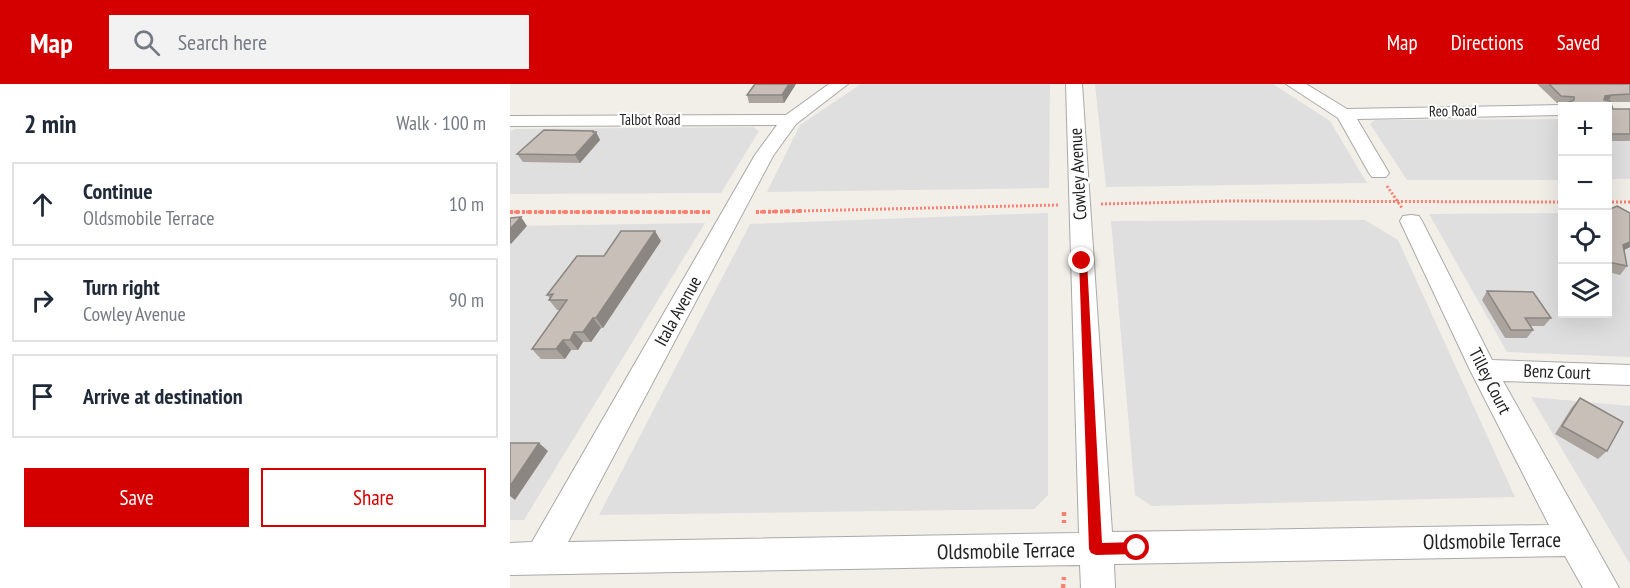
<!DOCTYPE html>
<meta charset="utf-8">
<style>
:root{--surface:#fff;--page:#f2f2f3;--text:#1f2937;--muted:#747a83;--line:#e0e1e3;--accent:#d40000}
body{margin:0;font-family:"PT Sans Narrow",sans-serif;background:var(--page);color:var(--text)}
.controls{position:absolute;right:18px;top:18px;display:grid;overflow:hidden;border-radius:0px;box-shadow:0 6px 24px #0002}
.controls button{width:54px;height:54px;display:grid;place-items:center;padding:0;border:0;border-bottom:2px solid var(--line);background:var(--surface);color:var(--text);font:30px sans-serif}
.stop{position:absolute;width:18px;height:18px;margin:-14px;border:4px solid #d40000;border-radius:50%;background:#fff}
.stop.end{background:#d40000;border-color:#fff;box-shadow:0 2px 6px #0008}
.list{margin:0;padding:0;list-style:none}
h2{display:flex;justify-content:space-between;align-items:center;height:78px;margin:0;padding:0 24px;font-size:26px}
h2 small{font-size:20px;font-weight:400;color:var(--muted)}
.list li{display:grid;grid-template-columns:39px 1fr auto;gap:18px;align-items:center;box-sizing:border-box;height:84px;margin:0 12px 12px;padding:0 12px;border:2px solid var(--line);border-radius:0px}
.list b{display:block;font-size:22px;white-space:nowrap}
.list p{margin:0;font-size:20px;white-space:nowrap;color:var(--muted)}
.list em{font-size:20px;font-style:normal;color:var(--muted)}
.actions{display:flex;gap:12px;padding:18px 24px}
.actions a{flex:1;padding:14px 0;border:2px solid var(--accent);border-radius:0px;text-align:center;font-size:21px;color:var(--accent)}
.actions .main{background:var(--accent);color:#fff}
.icon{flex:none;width:33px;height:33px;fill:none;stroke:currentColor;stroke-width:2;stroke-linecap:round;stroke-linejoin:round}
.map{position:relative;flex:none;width:1120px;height:504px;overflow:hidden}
header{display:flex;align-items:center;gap:36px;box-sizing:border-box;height:84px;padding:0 30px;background:var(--accent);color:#fff}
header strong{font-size:28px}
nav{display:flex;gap:33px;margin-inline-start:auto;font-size:21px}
.search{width:420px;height:54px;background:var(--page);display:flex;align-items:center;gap:15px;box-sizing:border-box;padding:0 21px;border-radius:0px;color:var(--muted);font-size:22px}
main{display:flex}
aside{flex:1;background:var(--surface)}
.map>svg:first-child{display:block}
</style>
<header>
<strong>Map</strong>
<div class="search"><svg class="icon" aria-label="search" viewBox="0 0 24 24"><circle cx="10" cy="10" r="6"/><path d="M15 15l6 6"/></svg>Search here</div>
<nav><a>Map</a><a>Directions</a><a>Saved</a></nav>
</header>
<main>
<aside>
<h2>2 min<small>Walk · 100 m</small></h2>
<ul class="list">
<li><svg class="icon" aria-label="ahead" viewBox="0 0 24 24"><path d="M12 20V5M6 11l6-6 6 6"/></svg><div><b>Continue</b><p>Oldsmobile Terrace</p></div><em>10 m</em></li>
<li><svg class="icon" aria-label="right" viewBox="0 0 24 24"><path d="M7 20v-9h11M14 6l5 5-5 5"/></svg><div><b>Turn right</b><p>Cowley Avenue</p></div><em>90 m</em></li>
<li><svg class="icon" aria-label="arrive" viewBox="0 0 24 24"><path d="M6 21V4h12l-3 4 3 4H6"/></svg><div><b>Arrive at destination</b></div></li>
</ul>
<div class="actions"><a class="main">Save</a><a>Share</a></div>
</aside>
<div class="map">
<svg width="1120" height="504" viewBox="0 0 1120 504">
<rect width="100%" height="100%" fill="#f2efe9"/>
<path fill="#e0dfdf" d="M 351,0 L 540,0 L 539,104 L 257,108 L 290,41 Z
M 585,0 L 763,0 L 820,37 L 857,99 L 596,103 Z
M 1098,34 L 1120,34 L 1120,95 L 1098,95 Z
M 1052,35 L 1052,96 L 897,96 L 860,40 L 865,36 Z
M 243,43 L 249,47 L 211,109 L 0,110 L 0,47 L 6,45 Z
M 538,129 L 538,411 L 524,425 L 89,431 L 240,140 Z
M 1052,129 L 1052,230 L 1098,230 L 1098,129 L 1120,129 L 1120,273 L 997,268 L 919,130 Z
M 855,136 L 888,156 L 1005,413 L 642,422 L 625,411 L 601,137 Z
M 195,139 L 14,436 L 0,436 L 0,142 Z
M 1021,313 L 1120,322 L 1120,480 Z"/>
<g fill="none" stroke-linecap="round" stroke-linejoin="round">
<defs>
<path id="minor" d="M 319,0 L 338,0 L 286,40 L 263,72 L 58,458 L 569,449 L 556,0 L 572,0 L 602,448 L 1039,441 L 960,286 L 890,137 L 893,132 L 901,131 L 909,132 L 912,137 L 982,276 L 1120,281 L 1120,301 L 993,297 L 1109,504 L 1073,504 L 1055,472 L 604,480 L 605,504 L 571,504 L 570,481 L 0,491 L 0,459 L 22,458 L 245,71 L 267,41 L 0,42 L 0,32 L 276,31 Z
M 776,0 L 796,0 L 837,25 L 1052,21 L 1058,22 L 1052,22 L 1052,31 L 847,35 L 879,89 L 876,93 L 862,93 L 859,89 L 828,34 Z"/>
</defs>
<use href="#minor" stroke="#a9a9a9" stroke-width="2"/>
<path stroke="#fa8072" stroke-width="3" stroke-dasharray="2 2" stroke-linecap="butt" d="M 877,102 L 892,124
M 1098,118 L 1120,118
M 591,120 L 720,117 L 1052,118
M 0,128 L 200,128
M 246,128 L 548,121"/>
<path stroke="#fa8072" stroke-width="4" stroke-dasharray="3 3" stroke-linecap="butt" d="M 0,128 L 200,128
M 246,128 L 291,127"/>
<path stroke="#fa8072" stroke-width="4.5" stroke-dasharray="4 4" stroke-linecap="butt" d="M 554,428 L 554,439
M 553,504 L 554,493"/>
<use href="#minor" fill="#fff" fill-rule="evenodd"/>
</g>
<path fill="#aba49e" d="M 286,0 L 274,19 L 239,19 L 237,11 Z
M 1027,0 L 1120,0 L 1120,18 L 1101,18 L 1103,25 L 1120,25 L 1120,57 L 1098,57 L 1098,22 L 1056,22 L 1057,20 L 1047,19 Z
M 85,48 L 86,48 L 90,56 L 70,79 L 13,78 L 7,70 Z
M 1098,126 L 1120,163 L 1114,166 L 1117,182 L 1110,191 L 1098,188 Z
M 151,157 L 93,244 L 91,244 L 81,258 L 73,258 L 68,266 L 61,266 L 55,275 L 31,275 L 22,265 L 50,226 L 47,226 L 39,216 L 40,214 L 37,211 L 94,172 Z
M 977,207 L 1041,234 L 1034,242 L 1021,242 L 1023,246 L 1017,254 L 995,254 L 972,216 Z
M 1070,314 L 1097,367 L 1088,375 L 1045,350 L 1062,323 Z"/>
<path fill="#8b8681" d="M 279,0 L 286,0 L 274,19 L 272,11 Z
M 1102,11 L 1097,18 L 1090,20 L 1095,12 Z
M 84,47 L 85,49 L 86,48 L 90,56 L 70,79 L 65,71 Z
M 11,133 L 17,142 L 1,160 L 0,159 L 0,145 Z
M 145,147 L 151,157 L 93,244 L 86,234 Z
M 1120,158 L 1120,163 L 1106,170 L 1113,161 Z
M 83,234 L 91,244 L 81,258 L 73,248 Z
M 64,248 L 73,258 L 68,266 L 60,256 Z
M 53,256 L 61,266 L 55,275 L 46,265 Z
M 29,359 L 38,367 L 5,416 L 0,412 L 0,402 Z"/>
<path fill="#c7bfb8" stroke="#8b8681" stroke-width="1.5" d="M 245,0 L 279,0 L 272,11 L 237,11 Z
M 1039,0 L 1120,0 L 1120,10 L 1102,11 L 1095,12 L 1094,16 L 1100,17 L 1103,25 L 1120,25 L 1120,50 L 1098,50 L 1098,22 L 1064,22 L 1059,18 L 1064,16 L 1064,13 L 1051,12 Z
M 34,46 L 84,47 L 82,48 L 86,48 L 65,71 L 7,70 Z
M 1107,122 L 1120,129 L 1120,158 L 1113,161 L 1117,182 L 1098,178 L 1098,126 Z
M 11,133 L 0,145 L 0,134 Z
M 111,147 L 145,147 L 86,234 L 83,234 L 73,248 L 64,248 L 60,256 L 53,256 L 46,265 L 22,265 L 57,216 L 39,216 L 43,210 L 37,211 L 67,172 L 94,172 Z
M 977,207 L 1023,208 L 1041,234 L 1015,234 L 1023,246 L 1001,246 Z
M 1070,314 L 1113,338 L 1097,367 L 1052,342 Z
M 0,359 L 29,359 L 0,402 Z"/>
<path fill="#d40000" d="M 569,175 L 577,177 L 592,459 L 627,458 L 632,460 L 634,464 L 632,468 L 627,470 L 586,471 L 581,469 L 579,465 Z"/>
<g text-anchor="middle" stroke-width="4.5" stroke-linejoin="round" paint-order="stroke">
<g font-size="15" fill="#222" stroke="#fff">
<text transform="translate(943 27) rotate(-1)" y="5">Reo Road</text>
<text x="140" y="41">Talbot Road</text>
</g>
<g font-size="18" fill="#222" stroke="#fff">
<text transform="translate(568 90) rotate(-93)" y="6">Cowley Avenue</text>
<text transform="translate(168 227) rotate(-61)" y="6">Itala Avenue</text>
<text transform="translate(1047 288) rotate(2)" y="6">Benz Court</text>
<text transform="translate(980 297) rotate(63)" y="6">Tilley Court</text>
</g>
<g font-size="21" fill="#222" stroke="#fff">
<text transform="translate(982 457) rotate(-1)" y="7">Oldsmobile Terrace</text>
<text transform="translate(496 467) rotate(-1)" y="7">Oldsmobile Terrace</text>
</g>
</g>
</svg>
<div class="controls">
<button>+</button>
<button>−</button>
<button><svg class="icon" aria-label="locate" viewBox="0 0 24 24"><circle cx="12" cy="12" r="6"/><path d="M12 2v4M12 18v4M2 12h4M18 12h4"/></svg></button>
<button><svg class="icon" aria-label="layers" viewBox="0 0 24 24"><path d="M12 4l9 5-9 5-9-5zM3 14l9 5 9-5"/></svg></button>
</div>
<div class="stop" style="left:627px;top:464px"></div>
<div class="stop end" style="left:572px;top:177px"></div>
</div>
</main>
